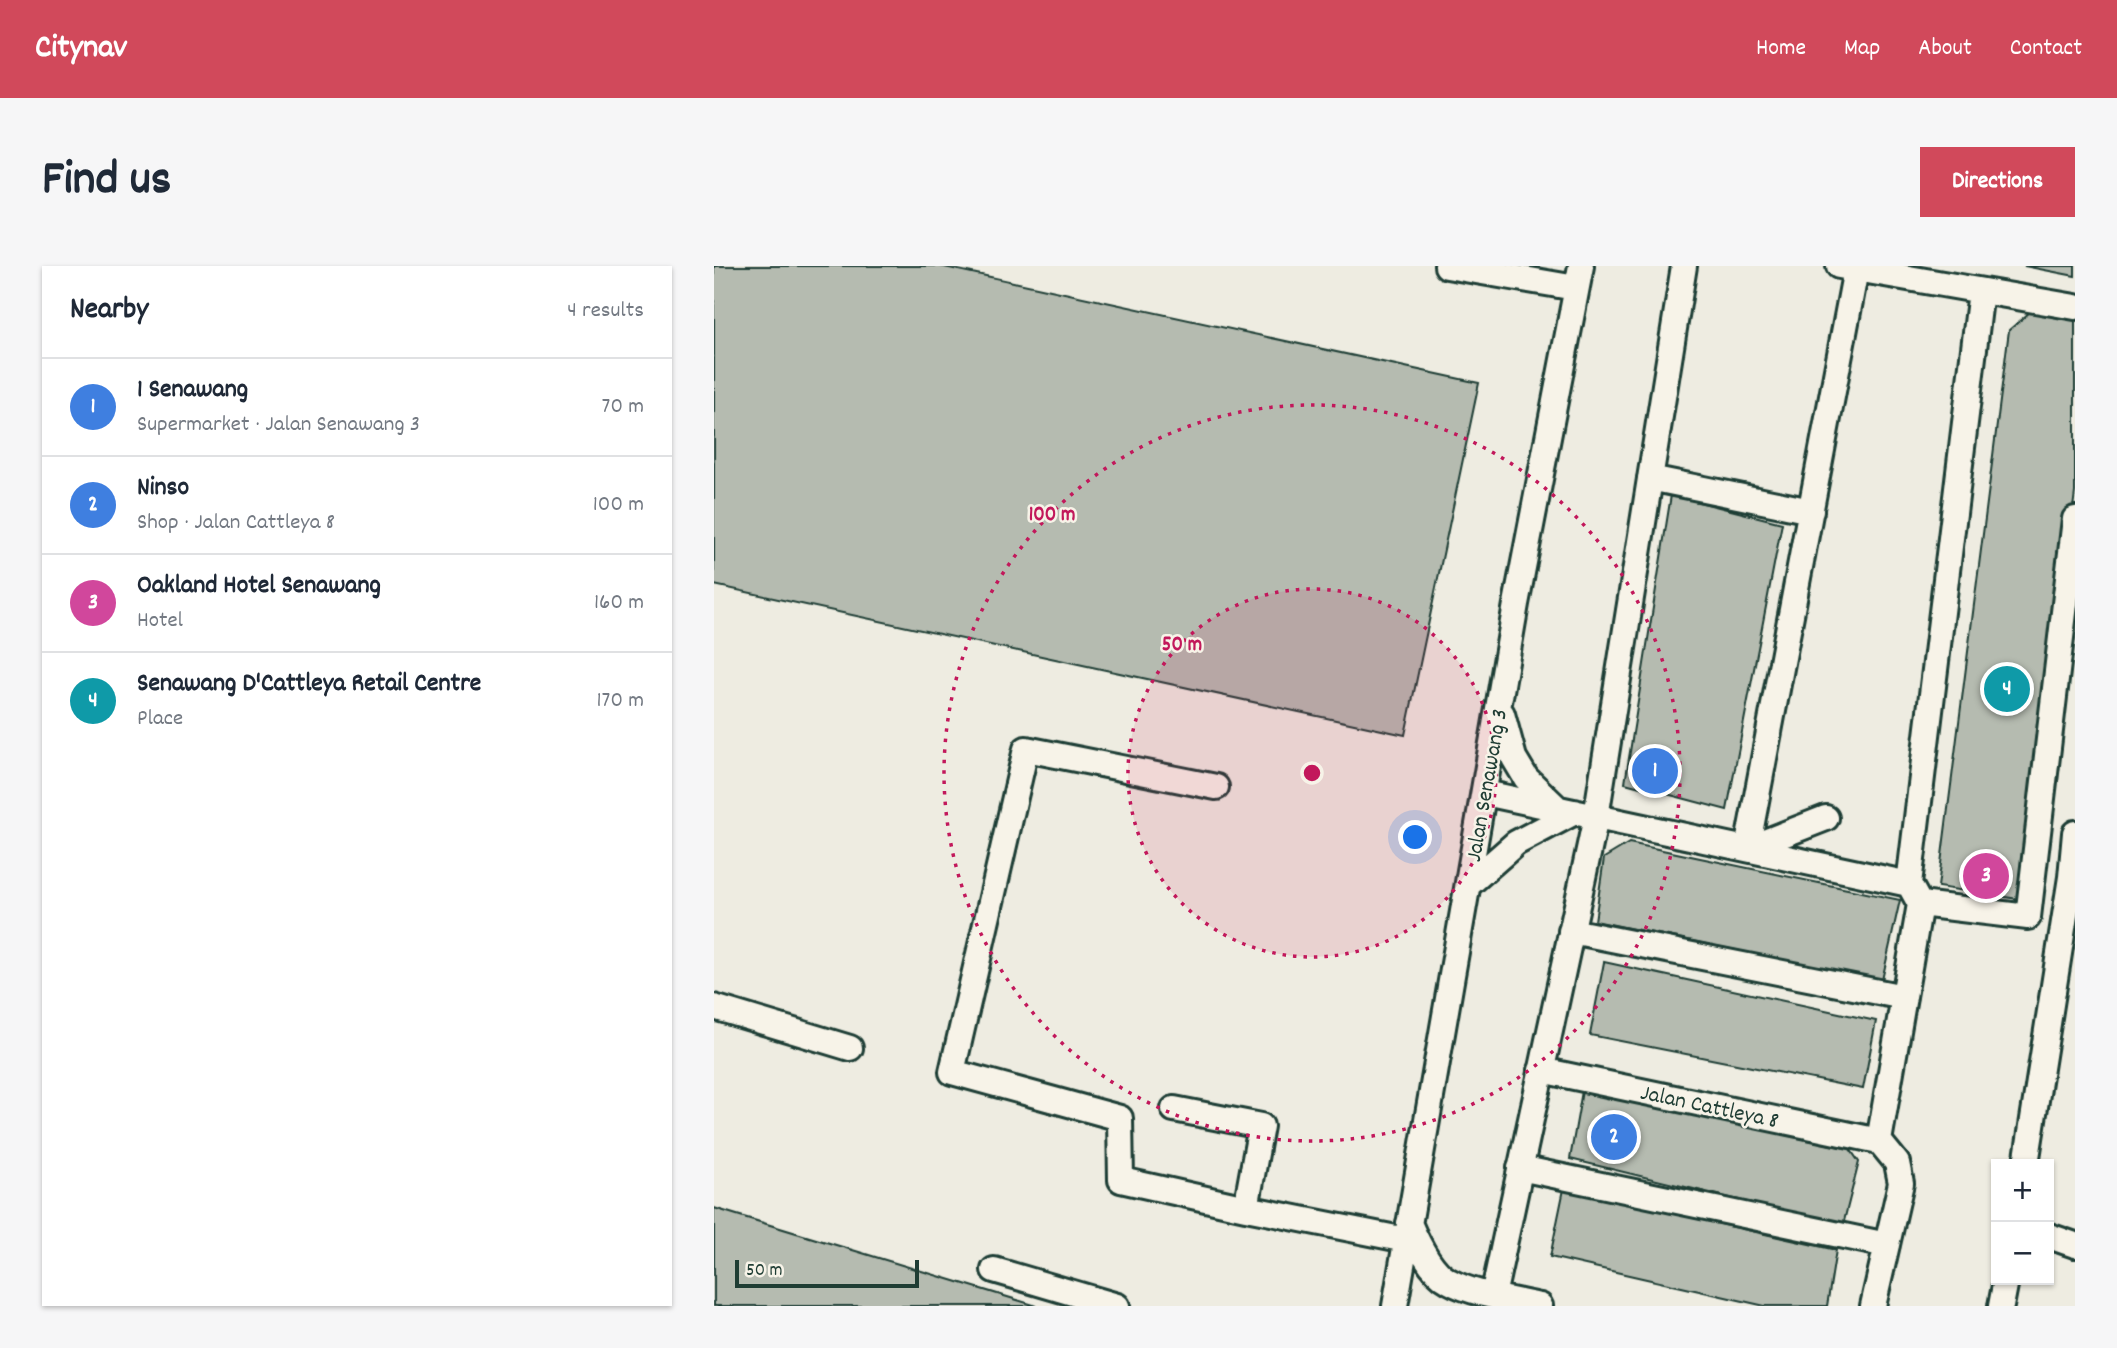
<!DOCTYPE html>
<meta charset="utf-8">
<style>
:root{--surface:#fff;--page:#f6f6f7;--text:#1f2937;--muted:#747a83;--line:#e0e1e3;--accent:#d1495b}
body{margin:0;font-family:Dekko,sans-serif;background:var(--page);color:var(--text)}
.controls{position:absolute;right:21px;bottom:21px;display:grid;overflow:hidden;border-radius:0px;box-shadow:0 2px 5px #0004}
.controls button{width:63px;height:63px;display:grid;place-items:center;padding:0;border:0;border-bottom:2px solid var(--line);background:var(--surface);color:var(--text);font:35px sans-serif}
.scale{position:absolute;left:21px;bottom:18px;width:184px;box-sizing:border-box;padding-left:7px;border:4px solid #1f3d34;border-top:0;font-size:19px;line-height:24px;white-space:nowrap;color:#1f3d34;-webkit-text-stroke:5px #f7f3e8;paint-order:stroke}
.you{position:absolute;left:702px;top:572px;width:24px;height:24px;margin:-18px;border:5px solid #fff;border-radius:50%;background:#1a73e8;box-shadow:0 0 0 10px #1a73e833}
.badge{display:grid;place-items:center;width:46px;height:46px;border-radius:50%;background:var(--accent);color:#fff;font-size:23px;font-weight:700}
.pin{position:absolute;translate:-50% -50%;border:4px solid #fff;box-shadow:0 2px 7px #0006}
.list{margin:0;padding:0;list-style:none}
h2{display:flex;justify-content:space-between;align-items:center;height:91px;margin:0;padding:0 28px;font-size:30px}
h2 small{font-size:23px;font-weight:400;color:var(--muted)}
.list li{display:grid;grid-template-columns:46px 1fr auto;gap:21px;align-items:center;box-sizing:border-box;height:98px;padding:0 28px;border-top:2px solid var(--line)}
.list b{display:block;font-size:26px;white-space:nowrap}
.list p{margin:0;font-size:23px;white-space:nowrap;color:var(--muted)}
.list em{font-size:23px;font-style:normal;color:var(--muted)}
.map{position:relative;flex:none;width:1361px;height:1040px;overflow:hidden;border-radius:0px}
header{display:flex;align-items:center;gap:42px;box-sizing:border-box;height:98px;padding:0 35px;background:var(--accent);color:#fff}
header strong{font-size:33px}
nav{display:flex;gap:38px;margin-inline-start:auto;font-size:24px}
.intro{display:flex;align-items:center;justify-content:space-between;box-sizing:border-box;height:168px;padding:0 42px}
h1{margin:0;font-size:49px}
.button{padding:18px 32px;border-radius:0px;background:var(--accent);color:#fff;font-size:24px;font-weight:700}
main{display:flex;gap:42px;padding:0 42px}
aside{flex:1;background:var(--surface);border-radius:0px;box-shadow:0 2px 5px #0004}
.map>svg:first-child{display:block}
</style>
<header>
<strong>Citynav</strong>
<nav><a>Home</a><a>Map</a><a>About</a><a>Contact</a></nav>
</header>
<div class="intro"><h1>Find us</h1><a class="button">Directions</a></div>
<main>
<aside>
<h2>Nearby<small>4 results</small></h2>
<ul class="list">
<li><span class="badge" style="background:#3f7fe0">1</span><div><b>1 Senawang</b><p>Supermarket · Jalan Senawang 3</p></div><em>70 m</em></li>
<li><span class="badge" style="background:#3f7fe0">2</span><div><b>Ninso</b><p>Shop · Jalan Cattleya 8</p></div><em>100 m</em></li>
<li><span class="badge" style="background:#d1479c">3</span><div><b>Oakland Hotel Senawang</b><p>Hotel</p></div><em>160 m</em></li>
<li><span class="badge" style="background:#0f9aa8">4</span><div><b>Senawang D'Cattleya Retail Centre</b><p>Place</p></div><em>170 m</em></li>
</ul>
</aside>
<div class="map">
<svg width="1361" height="1040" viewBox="0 0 1361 1040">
<rect width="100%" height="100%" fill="#eeece1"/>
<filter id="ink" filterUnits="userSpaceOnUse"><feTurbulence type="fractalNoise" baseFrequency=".0143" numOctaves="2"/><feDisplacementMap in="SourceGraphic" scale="14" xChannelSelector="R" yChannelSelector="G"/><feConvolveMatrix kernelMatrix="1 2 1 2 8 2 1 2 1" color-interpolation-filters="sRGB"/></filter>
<g filter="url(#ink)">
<path fill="#b5bbb0" stroke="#1f3d34" stroke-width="2" d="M 0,0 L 226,0 L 765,117 L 691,469 L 0,319 Z
M 1310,0 L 1361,0 L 1361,10 Z
M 1316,46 L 1361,54 L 1361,226 L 1311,634 L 1224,621 L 1295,64 Z
M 957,229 L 1068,257 L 1013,544 L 911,517 Z
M 915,577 L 1186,634 L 1168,714 L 881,655 L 890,592 Z
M 890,696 L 1162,755 L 1149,823 L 876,769 Z
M 868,825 L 1136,883 L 1145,896 L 1129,959 L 856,893 Z
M 850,923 L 1122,984 L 1113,1040 L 1051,1040 L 836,991 Z
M 0,942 L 323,1040 L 0,1040 Z"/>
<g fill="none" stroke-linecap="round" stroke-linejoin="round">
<defs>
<path id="minor" d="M 733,0 L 862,22
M 1125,0 L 1361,41
M 936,212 L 1097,245
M 788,448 L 800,492 L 812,512 L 842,541
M 502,521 L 312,483 L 238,806 L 406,852 L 407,914 L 532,942 L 692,974
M 771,527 L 1195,618
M 1033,583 L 1142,3
M 1033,583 L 1112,552
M 754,619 L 802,577 L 861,546
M 1206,638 L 1314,651 L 1361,253
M 857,665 L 1190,731
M 0,741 L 136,782
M 827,804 L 1165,875
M 460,843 L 547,860 L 532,942
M 1312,898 L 1357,611 L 1361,567
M 806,902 L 1173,979
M 695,957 C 703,976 716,1005 735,1015 C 758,1028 799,1034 826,1040
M 1335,970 L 1361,979
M 280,1004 L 403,1040
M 779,1030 L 882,551 L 970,0
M 681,1040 L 802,338 L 867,0
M 1159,1040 L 1187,917 L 1183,897 L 1165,875 L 1206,638 L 1195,618 L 1267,25
M 1287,1040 L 1292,1014"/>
</defs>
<use href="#minor" stroke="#1f3d34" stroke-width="30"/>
<use href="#minor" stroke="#f7f3e8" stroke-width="24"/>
</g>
</g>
<circle cx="598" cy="507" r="184" fill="#c2185b" fill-opacity=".12"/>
<g fill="none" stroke="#c2185b" stroke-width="3.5" stroke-dasharray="3.5 7">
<circle cx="598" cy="507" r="184"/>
<circle cx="598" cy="507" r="368"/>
</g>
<g text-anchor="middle" stroke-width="5" stroke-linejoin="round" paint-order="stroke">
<g font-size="23" fill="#1f3d34" stroke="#f7f3e8">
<text transform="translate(771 519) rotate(-80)" y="8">Jalan Senawang 3</text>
<text transform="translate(996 839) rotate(12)" y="8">Jalan Cattleya 8</text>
</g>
</g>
<circle cx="598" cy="507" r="10" fill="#c2185b" stroke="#f7f3e8" stroke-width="3.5"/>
<g font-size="21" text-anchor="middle" font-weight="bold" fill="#c2185b" stroke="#f7f3e8" stroke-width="5" stroke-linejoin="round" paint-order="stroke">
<text x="338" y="254">100 m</text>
<text x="468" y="384">50 m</text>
</g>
</svg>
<div class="controls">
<button>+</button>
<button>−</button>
</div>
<div class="scale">50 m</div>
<div class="you"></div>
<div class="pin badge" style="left:941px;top:505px;background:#3f7fe0">1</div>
<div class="pin badge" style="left:900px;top:871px;background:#3f7fe0">2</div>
<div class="pin badge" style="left:1272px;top:610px;background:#d1479c">3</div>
<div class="pin badge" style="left:1293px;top:423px;background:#0f9aa8">4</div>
</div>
</main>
